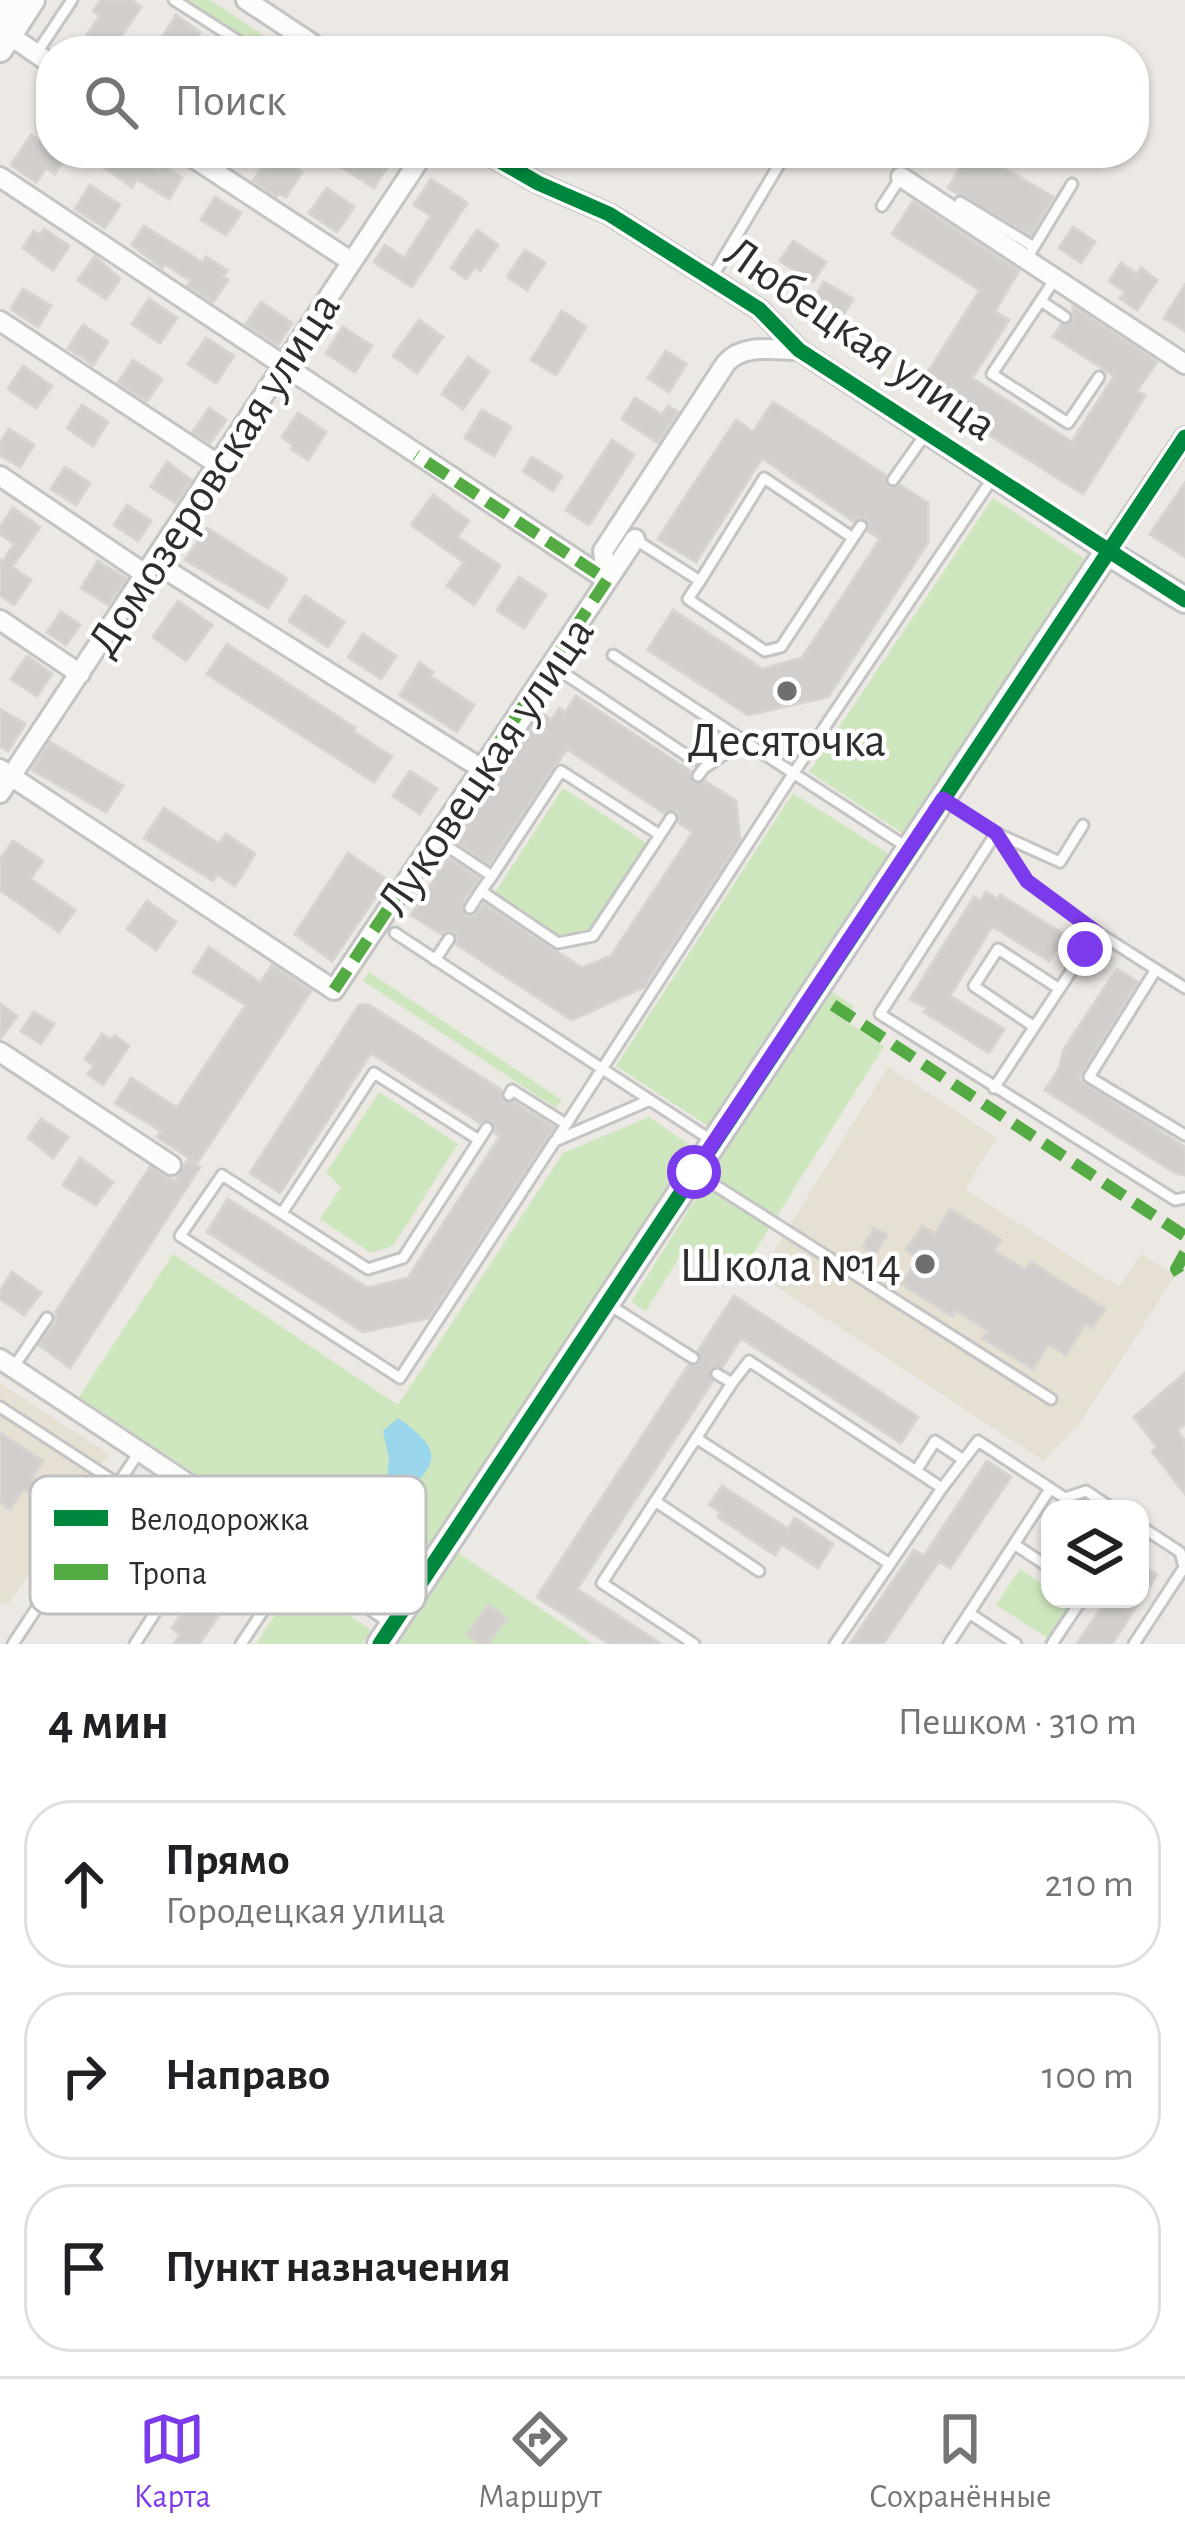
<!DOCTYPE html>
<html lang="ru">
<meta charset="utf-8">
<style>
:root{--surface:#fff;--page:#f6f6f6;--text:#202124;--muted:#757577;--line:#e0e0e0;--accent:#7c3aed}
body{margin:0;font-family:"Alegreya Sans",sans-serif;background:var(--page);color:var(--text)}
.controls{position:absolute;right:36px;bottom:36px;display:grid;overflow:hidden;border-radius:24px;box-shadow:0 3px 9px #0004}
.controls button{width:108px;height:108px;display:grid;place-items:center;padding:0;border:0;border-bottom:3px solid var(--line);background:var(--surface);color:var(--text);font:60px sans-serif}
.stop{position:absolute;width:36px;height:36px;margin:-27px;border:9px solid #7c3aed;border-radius:50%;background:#fff}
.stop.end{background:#7c3aed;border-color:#fff;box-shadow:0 3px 12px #0008}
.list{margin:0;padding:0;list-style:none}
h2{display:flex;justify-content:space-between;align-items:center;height:156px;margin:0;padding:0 48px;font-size:51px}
h2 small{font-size:39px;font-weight:400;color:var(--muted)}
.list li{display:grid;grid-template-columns:78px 1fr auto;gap:36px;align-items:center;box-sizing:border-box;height:168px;margin:0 24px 24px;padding:0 24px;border:3px solid var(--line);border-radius:48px}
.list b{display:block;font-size:45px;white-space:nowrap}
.list p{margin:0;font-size:39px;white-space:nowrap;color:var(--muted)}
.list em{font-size:39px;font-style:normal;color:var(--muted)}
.icon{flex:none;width:66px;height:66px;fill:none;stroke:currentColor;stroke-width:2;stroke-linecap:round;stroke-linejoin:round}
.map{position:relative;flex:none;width:1185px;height:1644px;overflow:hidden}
.search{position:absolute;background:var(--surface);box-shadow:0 3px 9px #0004;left:36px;right:36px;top:36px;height:132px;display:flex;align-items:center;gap:30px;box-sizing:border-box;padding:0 42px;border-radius:48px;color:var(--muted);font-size:45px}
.sheet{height:732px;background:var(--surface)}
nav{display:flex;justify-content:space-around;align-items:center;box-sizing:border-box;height:168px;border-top:3px solid var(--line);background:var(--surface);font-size:33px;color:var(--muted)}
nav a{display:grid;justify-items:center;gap:6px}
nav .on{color:var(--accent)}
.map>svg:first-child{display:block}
</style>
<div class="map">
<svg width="1185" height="1644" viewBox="0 0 1185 1644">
<rect width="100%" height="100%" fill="#ece8e4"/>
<path fill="#e6e0d3" d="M 888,1067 L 997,1138 L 965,1189 L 1119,1287 L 1141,1254 L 1175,1276 L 1080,1423 L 1044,1461 L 759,1275 Z
M 0,1383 L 109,1454 L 10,1602 L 0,1604 Z"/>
<path fill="#cee6be" d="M 182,0 L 210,0 L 287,51 L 262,51 Z
M 993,498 L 1086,560 L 905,835 L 809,772 Z
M 563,788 L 648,844 L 591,931 L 559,937 L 494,894 Z
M 793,793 L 892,856 L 711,1128 L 616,1066 Z
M 369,972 L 562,1100 L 556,1108 L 363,981 Z
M 827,989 L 854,1006 L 846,1022 L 884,1046 L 738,1278 L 686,1246 L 646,1311 L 631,1302 Z
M 379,1092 L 458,1144 L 393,1246 L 371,1253 L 320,1219 L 341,1187 L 326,1173 Z
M 649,1117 L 697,1150 L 393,1605 L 79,1397 L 173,1254 L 398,1405 L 563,1153 Z
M 451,1548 L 593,1644 L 387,1644 Z
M 1020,1569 L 1050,1589 L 1050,1599 L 1071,1603 L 1048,1638 L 996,1605 Z
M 297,1581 L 371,1630 L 362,1644 L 256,1644 Z"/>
<path fill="#99d6ec" d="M 398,1418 C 464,1464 416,1470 394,1512 L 383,1511 L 389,1459 L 383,1431 Z"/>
<path fill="#d1cecb" stroke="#d7d4d0" stroke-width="3" d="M 101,0 L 131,0 L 141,7 L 111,51 L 75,51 L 100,16 L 93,11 Z
M 176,15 L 200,32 L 186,51 L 154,51 Z
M 31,135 L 51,149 L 51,153 L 65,158 L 55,174 L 46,168 L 36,182 L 11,165 Z
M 106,153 L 134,153 L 159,170 L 162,165 L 182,178 L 169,199 L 137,179 L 132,187 L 99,164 Z
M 350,153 L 370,153 L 389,165 L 374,188 L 341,167 Z
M 969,153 L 979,153 L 1053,197 L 1031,235 L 948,188 Z
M 278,156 L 302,172 L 286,197 L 279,193 L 277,196 L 253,181 L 264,164 L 271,168 Z
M 431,179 L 467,203 L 412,287 L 374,262 L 385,245 L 404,258 L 431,216 L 414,205 Z
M 90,185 L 120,205 L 105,228 L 75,209 Z
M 327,188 L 354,207 L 337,232 L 309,213 Z
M 215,197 L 241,213 L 226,235 L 201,220 Z
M 913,201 L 1019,271 L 995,311 L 1009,320 L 972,378 L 1072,442 L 1114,376 L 1053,336 L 1061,325 L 1073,321 L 1073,306 L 1157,362 L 1137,391 L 1145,396 L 1083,494 L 917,389 L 980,290 L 892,234 Z
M 144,226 L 203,263 L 206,257 L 227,270 L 223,277 L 228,280 L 213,302 L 188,286 L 191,281 L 165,264 L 162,268 L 132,245 Z
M 1073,227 L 1095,242 L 1081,263 L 1059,248 Z
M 44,229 L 69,246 L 53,270 L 23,248 L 34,231 L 40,235 Z
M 477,230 L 498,245 L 480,271 L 475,267 L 466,279 L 451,268 Z
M 793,241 L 826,262 L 813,282 L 780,261 Z
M 525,250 L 545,263 L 527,290 L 507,277 Z
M 95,256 L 120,279 L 106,299 L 78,280 Z
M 1121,263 L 1137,274 L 1141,268 L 1157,280 L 1137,310 L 1120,298 L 1125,292 L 1109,281 Z
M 824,282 L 853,299 L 832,333 L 804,316 Z
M 1185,285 L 1185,331 L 1164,318 Z
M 23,289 L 51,306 L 38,327 L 11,309 Z
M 149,299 L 177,318 L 160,343 L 132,324 Z
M 261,302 L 292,323 L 278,345 L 246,324 Z
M 562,311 L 586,327 L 556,375 L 531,360 Z
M 419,320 L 443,337 L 417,373 L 393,356 Z
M 83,325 L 108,342 L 93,365 L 68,348 Z
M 343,327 L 372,346 L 355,372 L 326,353 Z
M 206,338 L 234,356 L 216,383 L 188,364 Z
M 666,351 L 686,364 L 669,392 L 648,378 Z
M 468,357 L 489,372 L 463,409 L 442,394 Z
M 133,360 L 162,379 L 147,401 L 118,383 Z
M 23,366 L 52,386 L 36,408 L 8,389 Z
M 635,398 L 662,415 L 668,406 L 678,412 L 658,443 L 622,419 Z
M 773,402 L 885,475 L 889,488 L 900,485 L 928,503 L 928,542 L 828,697 L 748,715 L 648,650 L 673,610 L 762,669 L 802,658 L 880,539 L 868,531 L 867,519 L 860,517 L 853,521 L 762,458 L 696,562 L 658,539 L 736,420 L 753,432 Z
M 82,405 L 108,422 L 93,446 L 67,428 Z
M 209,408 L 226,420 L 210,443 L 193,432 Z
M 482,410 L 511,427 L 494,456 L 465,438 Z
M 298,413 L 326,432 L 308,460 L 291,449 L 293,445 L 282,437 Z
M 9,429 L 34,445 L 20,467 L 0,455 L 0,443 Z
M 612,440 L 634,455 L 589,525 L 566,510 Z
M 532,457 L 562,476 L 553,491 L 523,471 Z
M 167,462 L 191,480 L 176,503 L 151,487 Z
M 65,467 L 90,483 L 76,505 L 51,489 Z
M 1185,483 L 1185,557 L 1150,534 Z
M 433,495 L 469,521 L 457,537 L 500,566 L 474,605 L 447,586 L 464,562 L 411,525 Z
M 127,505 L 151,521 L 138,541 L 114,525 Z
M 13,508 L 40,527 L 12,567 L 31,580 L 14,605 L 0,595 L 0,559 L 3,561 L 14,544 L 0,534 L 0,527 Z
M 207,528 L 287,579 L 268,608 L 185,560 Z
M 98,561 L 126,579 L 108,605 L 81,588 Z
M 519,577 L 546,595 L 524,628 L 497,610 Z
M 305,596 L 344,622 L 328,647 L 289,621 Z
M 178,601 L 212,625 L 186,661 L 153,637 Z
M 61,612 L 80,625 L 66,645 L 47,632 Z
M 363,634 L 396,656 L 381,679 L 348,657 Z
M 227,644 L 355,728 L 353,731 L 392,757 L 374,782 L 207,674 Z
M 27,656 L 52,674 L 37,696 L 11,679 Z
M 420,663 L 433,672 L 430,676 L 474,705 L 457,732 L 400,695 Z
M 576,696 L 690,771 L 694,784 L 705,781 L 736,801 L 740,840 L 644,987 L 572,1020 L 456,944 L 457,936 L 453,931 L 441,934 L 411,915 L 448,858 L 479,878 L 462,904 L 466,916 L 475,915 L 484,904 L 582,968 L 611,956 L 693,832 L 679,823 L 677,811 L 664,813 L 567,749 L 489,864 L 457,842 L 541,713 L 552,720 L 559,708 L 565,713 Z
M 0,709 L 25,724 L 8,751 L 0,746 Z
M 50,742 L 123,786 L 106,812 L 32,770 Z
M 410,771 L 437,789 L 420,814 L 393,796 Z
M 164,808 L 219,844 L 226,834 L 255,854 L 235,886 L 217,874 L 213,881 L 144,838 Z
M 13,841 L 43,861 L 30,879 L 75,910 L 59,932 L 0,890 L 0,859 Z
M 348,853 L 387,880 L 332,961 L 295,934 Z
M 986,892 L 998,900 L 1000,895 L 1065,935 L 1049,961 L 992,926 L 950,996 L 1004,1029 L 989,1053 L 924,1012 L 926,1008 L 910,999 L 974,897 L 981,901 Z
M 147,901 L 176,922 L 156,950 L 127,929 Z
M 209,947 L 260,983 L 272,965 L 311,991 L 197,1163 L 157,1137 L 161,1131 L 115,1103 L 131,1078 L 177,1108 L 246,1005 L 193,972 Z
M 1117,969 L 1138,982 L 1078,1079 L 1185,1147 L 1185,1175 L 1175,1173 L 1045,1090 L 1059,1069 L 1064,1049 Z
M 0,1004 L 17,1016 L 0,1039 Z
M 359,1005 L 369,1005 L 501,1090 L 503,1102 L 514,1102 L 554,1127 L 429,1318 L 363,1332 L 207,1232 L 228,1199 L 367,1288 L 408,1278 L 500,1136 L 495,1133 L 493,1121 L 480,1123 L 371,1053 L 280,1193 L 250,1173 Z
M 34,1012 L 54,1024 L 41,1044 L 21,1031 Z
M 102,1034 L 110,1040 L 115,1036 L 129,1046 L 103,1085 L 88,1074 L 94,1066 L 85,1059 Z
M 41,1119 L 68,1137 L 53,1158 L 28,1138 Z
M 80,1158 L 113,1182 L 96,1205 L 63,1185 Z
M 188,1160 L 200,1167 L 70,1368 L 39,1345 L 55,1322 L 55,1313 L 150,1167 L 174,1181 Z
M 950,1209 L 1001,1240 L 994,1251 L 1025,1270 L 1031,1262 L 1105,1309 L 1092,1328 L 1085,1324 L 1066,1355 L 1048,1344 L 1033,1369 L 983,1338 L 988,1331 L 955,1310 L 952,1316 L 902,1284 L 918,1258 L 906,1250 L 922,1226 L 935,1234 Z
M 874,1228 L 887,1235 L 875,1254 L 863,1247 Z
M 12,1272 L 41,1293 L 24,1315 L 0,1299 L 0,1291 Z
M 734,1296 L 918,1417 L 901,1443 L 741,1338 L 722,1367 L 710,1368 L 712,1382 L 577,1589 L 661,1644 L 609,1644 L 537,1597 L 688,1366 L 700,1364 L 698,1351 Z
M 1185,1373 L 1185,1424 L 1177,1430 L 1185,1441 L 1185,1494 L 1152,1451 L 1157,1447 L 1134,1417 Z
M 0,1433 L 43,1461 L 32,1478 L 38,1482 L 31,1494 L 23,1490 L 10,1509 L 0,1502 Z
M 987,1461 L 1011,1477 L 950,1568 L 939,1561 L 883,1644 L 850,1644 L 914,1550 L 924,1556 Z
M 722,1486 L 788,1529 L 795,1518 L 833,1544 L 818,1568 L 782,1544 L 775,1555 L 718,1517 L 721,1512 L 709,1505 Z
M 130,1498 L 236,1569 L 216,1599 L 226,1605 L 199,1644 L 174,1644 L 180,1634 L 172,1628 L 201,1585 L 112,1526 Z
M 1140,1564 L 1157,1575 L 1112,1644 L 1077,1644 L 1107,1599 L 1140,1599 Z
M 488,1605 L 507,1618 L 488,1644 L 479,1644 L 467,1635 Z"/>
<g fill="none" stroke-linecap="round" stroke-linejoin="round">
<defs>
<path id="lane" d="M 174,0 L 254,51
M 36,54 L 72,0
M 960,202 L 1034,247
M 882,206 L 901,177
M 1026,260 L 1072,184
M 711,279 L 786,153
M 1055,279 L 992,374 L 1068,423 L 1099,377
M 1041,301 L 1065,317
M 893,480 L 927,432
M 636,540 L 700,581 L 764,478 L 853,538 L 861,526
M 700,581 L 688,599 L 765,651 L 781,647 L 853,538
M 613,655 L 744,741
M 698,776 L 704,768 L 744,741 L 905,846
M 943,799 L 996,833 L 1027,881 L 1097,932 L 994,1088
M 1083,825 L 1060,862 L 996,833 L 880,1014 L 1175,1200 L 1185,1198
M 442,843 L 492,876 L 561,771 L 660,835 L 671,818
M 445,844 L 559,670 L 692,759 L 720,757
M 492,876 L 481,891 L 558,943 L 593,936 L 660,835
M 470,908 L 481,891
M 1097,932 L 1185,988
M 395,933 L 714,1142
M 435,960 L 449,939
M 1155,971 L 1089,1077 L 1185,1135
M 1033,1026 L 974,986 L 998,949 L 1058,988
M 509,1095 L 512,1090 L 566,1124
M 487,1128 L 403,1258 L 368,1269 L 222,1175 L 180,1236 L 400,1378 L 555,1141 L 650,1100
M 558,1137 L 793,774 L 994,476
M 699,1175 L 1051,1399
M 282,1213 L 374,1073 L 479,1140
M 611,1306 L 693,1358
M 13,1368 L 47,1318
M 717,1374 L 732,1383 L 749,1361 L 942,1488 L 835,1644
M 0,1407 L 118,1484
M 696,1438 L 890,1564
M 916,1471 L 935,1441 L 962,1459
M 942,1488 L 978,1441 L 1065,1498 L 1086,1491 L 1113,1509
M 655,1501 L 759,1571
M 1140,1526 L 1180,1552 L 1185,1570
M 85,1533 L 169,1591 L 135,1644
M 1014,1544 L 1050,1568
M 969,1613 L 1016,1644
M 13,1644 L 139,1452
M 241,1644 L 299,1557
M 694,1644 L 602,1583 L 732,1383
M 949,1644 L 1050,1489
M 1052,1644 L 1082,1599
M 1134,1644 L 1183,1569"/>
<path id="street" d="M 246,0 L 323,51
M 1,29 L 51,64
M 186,153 L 352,262
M 486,153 L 538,183 L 609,214 L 759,309 L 799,350 L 1107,552 L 1185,437
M 0,177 L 607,580
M 901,177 L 1185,364
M 0,321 L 219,465
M 0,476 L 145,574
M 154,562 L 471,762
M 607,580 L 603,551 L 726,363 C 743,343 775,350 799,350
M 0,620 L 80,674
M 0,769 L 334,990 L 635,539
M 0,793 L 424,153
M 0,1052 L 171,1165
M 0,1359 L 395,1621"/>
<path id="secondary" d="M 0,13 L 9,0
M 0,49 L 32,0
M 380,1644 L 1107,552 L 1185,600"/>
</defs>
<use href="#lane" stroke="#c5c4c5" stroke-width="15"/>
<use href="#street" stroke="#c5c4c5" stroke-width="24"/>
<use href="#secondary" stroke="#c5c4c5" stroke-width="30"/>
<use href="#lane" stroke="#fcfcfb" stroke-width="9"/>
<use href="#street" stroke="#fcfcfb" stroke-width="18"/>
<use href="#secondary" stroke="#fcfcfb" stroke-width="24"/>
<path stroke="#54ab44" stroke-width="12" stroke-dasharray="24 12" stroke-linecap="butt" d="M 334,990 L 607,580 L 416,455
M 833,1005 L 1185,1236
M 1185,1253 L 1176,1269 L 1185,1283"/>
<defs>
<path id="cycleway" d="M 486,153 L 538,183 L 609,214 L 759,309 L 799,350 L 1185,600
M 380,1644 L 1185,437"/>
</defs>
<use href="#cycleway" stroke="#fff" stroke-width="22"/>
<use href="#cycleway" stroke="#00873e" stroke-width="15"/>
</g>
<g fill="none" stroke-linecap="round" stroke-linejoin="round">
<path stroke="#7c3aed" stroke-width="15" d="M 694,1172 L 943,799 L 996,833 L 1027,881 L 1096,932 L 1085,949"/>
</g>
<g fill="#706f6e" stroke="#fff" stroke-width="4.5">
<circle cx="787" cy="691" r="12"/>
<circle cx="925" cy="1264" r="12"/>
</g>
<g text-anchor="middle" stroke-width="9" stroke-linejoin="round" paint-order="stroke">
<g font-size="48" fill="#2e2e2e" stroke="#fff">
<text transform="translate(862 337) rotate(35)" y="17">Любецкая улица</text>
<text transform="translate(212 473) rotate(-57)" y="17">Домозеровская улица</text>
<text transform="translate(484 765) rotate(-56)" y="17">Луковецкая улица</text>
</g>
<g font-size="48" fill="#2e2e2e" stroke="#fff">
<text x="787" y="756">Десяточка</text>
<text x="901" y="1281" text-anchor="end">Школа №14</text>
</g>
</g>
<rect x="30" y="1476" width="396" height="138" rx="18" fill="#fff" stroke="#c0c0c0" stroke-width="3"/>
<rect x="54" y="1510" width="54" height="16" fill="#00873e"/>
<rect x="54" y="1564" width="54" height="16" fill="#54ab44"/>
<g font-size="33" fill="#2e2e2e">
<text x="129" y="1530">Велодорожка</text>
<text x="129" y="1584">Тропа</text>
</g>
</svg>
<div class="controls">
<button><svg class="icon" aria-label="layers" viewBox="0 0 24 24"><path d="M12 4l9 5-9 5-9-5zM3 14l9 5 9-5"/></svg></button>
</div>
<div class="stop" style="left:694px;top:1172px"></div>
<div class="stop end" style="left:1085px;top:949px"></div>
<div class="search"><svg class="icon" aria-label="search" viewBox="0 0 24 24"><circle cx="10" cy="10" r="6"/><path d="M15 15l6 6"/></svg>Поиск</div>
</div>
<section class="sheet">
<h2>4 мин<small>Пешком · 310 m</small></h2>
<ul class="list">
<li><svg class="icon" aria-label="ahead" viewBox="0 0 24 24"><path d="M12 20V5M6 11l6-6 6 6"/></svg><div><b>Прямо</b><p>Городецкая улица</p></div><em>210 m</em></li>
<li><svg class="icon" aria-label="right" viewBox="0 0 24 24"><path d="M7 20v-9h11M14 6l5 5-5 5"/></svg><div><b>Направо</b></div><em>100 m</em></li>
<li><svg class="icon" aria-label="arrive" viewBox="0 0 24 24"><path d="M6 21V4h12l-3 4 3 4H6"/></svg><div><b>Пункт назначения</b></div></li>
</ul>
</section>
<nav>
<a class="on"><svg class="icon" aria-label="map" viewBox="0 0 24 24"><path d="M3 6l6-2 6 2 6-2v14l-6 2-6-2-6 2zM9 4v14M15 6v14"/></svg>Карта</a>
<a><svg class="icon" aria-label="directions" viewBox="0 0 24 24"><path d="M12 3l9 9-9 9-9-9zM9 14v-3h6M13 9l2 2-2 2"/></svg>Маршрут</a>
<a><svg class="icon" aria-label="saved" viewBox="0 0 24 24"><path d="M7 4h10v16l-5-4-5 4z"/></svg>Сохранённые</a>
</nav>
